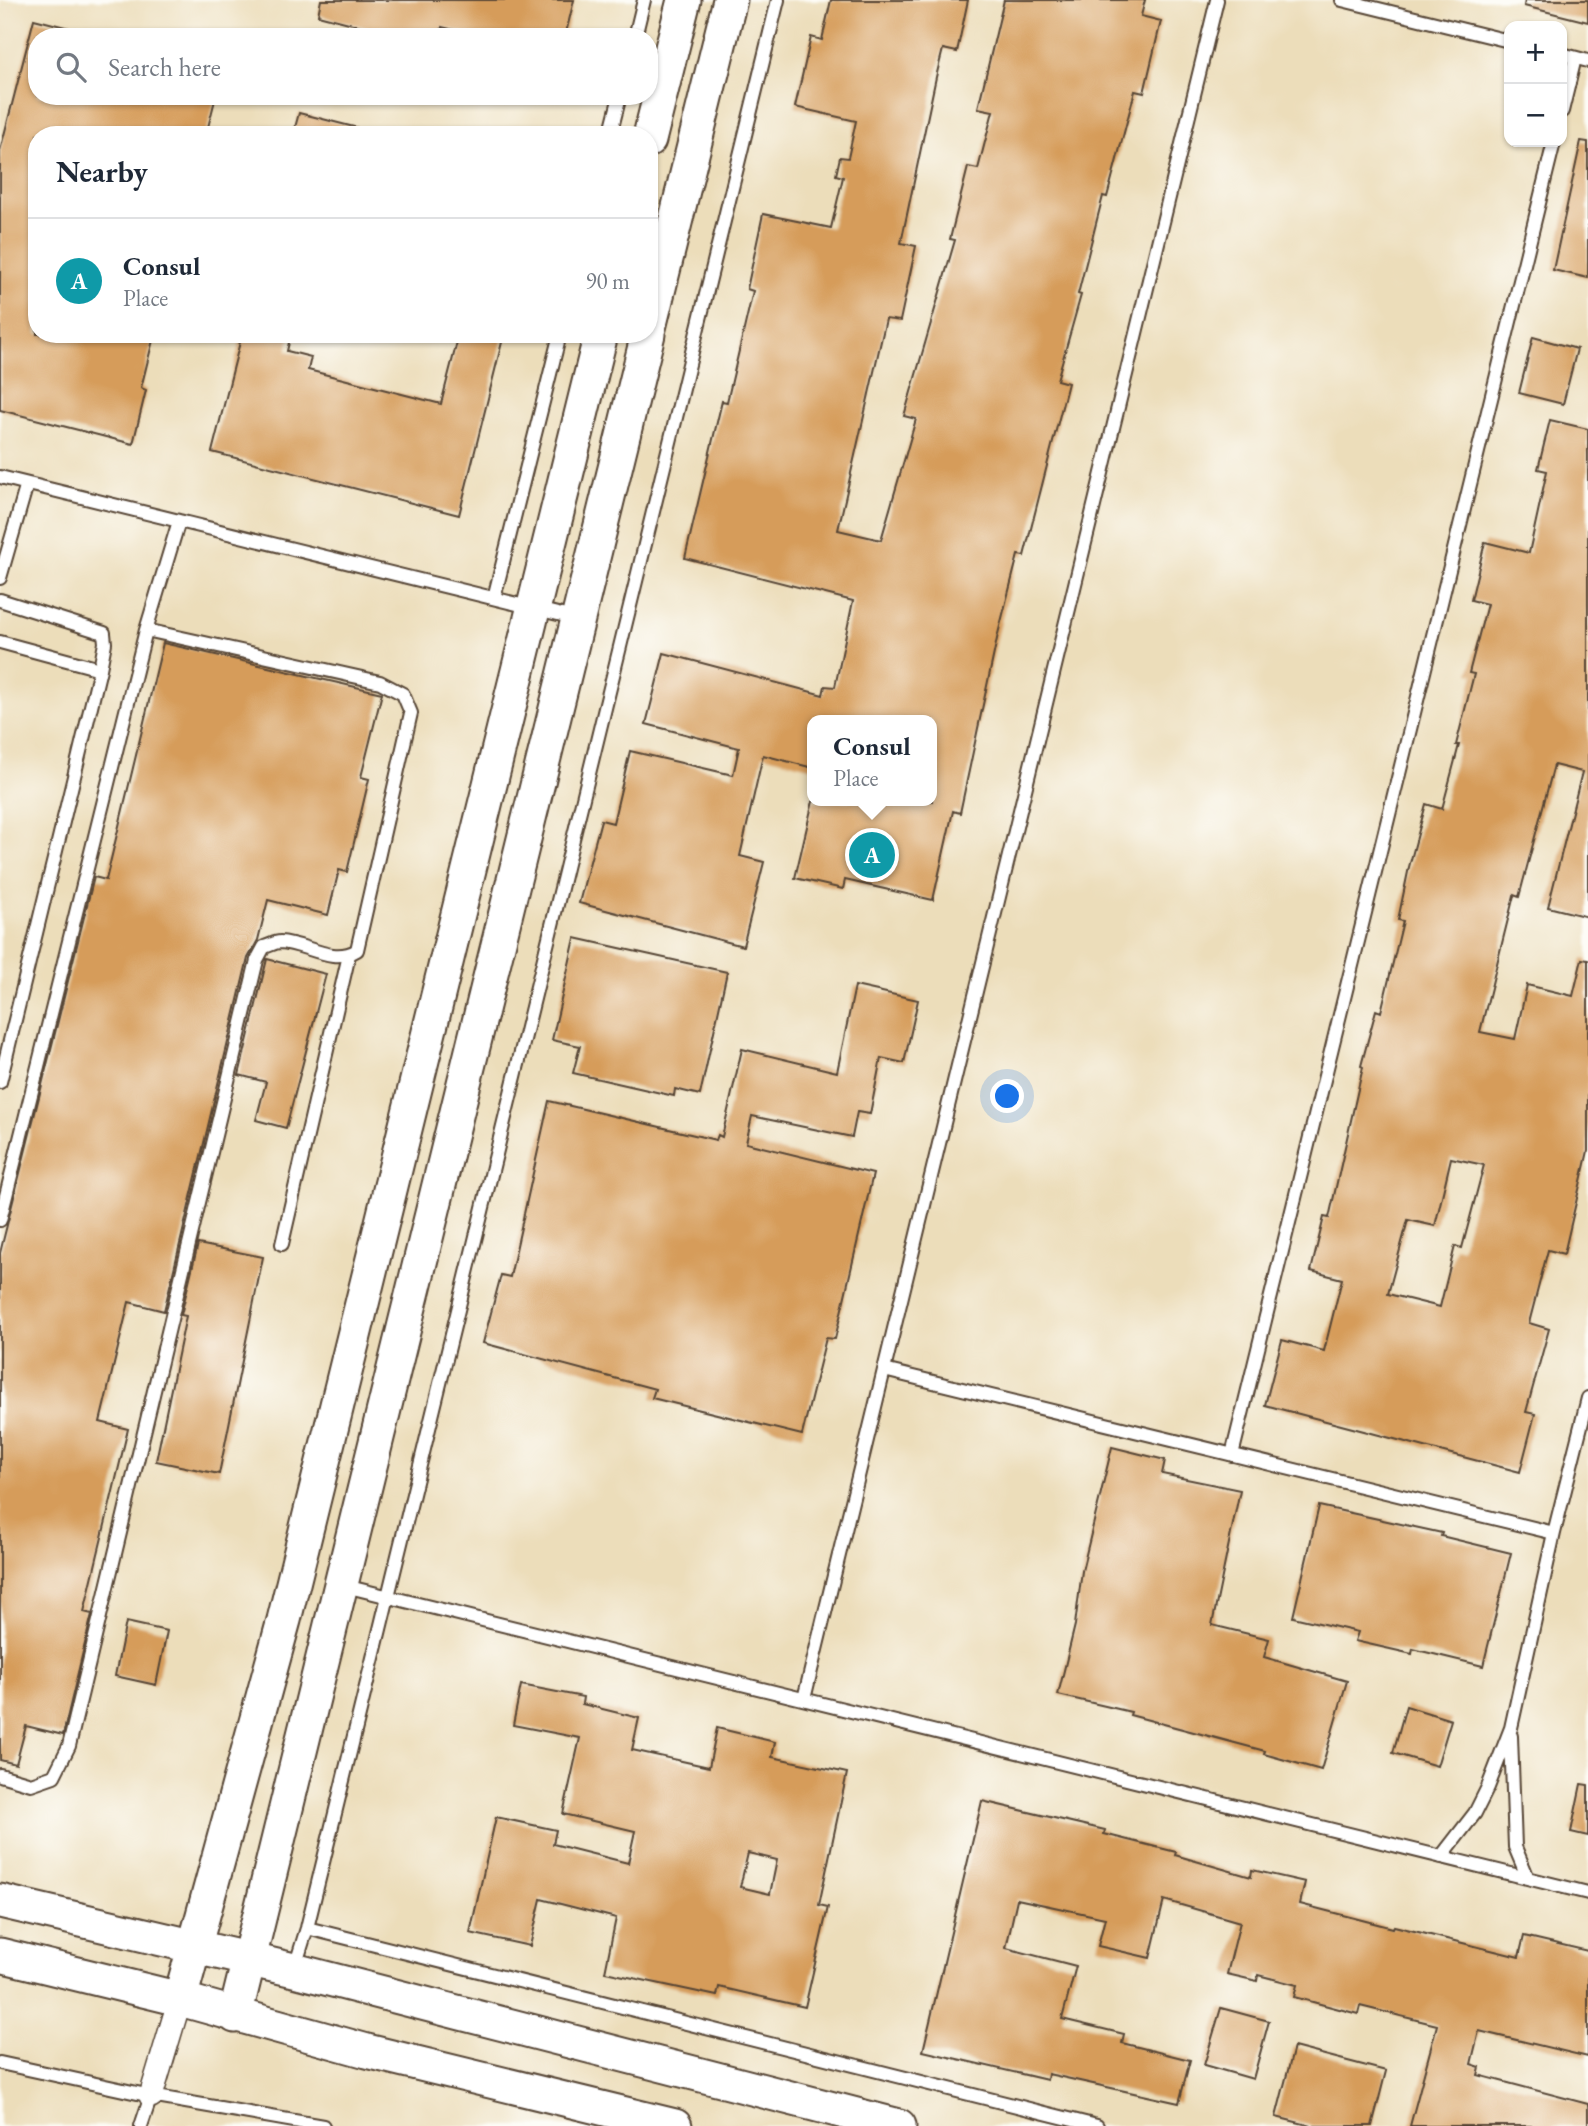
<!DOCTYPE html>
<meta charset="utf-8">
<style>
:root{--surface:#fff;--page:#f2f2f3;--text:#1f2937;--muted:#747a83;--line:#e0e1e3;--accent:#ea580c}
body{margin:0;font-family:"EB Garamond",serif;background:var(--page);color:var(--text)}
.controls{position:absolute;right:21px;top:21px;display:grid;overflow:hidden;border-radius:14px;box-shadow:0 2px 5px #0004}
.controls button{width:63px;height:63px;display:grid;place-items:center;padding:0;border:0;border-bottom:2px solid var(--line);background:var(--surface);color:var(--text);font:35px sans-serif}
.you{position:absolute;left:1008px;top:1097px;width:24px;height:24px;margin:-18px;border:5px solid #fff;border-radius:50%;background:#1a73e8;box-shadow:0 0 0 10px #1a73e833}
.badge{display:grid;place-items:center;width:46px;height:46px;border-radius:50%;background:var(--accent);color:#fff;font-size:23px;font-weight:700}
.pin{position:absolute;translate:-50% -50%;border:4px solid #fff;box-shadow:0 2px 7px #0006}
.popup{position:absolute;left:807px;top:715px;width:130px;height:91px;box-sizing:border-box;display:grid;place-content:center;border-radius:14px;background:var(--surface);filter:drop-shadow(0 2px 5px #0005);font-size:23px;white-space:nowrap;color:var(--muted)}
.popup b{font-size:26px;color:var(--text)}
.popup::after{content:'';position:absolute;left:50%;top:100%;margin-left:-14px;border:14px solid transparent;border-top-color:var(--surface)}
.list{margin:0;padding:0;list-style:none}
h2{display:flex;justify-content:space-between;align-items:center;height:91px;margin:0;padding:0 28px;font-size:30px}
h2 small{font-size:23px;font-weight:400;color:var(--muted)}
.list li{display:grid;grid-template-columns:46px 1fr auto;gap:21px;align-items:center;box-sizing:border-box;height:126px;padding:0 28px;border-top:2px solid var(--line)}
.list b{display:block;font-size:26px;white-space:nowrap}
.list p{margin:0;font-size:23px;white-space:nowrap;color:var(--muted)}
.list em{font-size:23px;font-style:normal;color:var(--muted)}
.icon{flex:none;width:38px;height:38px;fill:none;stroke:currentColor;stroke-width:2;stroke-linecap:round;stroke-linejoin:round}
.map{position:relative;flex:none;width:1588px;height:2126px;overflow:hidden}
.search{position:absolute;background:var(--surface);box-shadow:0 2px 5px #0004;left:28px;top:28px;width:630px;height:77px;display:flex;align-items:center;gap:18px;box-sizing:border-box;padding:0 24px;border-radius:28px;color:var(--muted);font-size:26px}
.panel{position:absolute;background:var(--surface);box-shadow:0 2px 5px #0004;left:28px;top:126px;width:630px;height:217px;border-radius:28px}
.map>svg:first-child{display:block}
</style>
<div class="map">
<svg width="1588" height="2126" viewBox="0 0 1588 2126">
<rect width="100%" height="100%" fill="#fdfcf7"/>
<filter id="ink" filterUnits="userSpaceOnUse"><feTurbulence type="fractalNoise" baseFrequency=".0143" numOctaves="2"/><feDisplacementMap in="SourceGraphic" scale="14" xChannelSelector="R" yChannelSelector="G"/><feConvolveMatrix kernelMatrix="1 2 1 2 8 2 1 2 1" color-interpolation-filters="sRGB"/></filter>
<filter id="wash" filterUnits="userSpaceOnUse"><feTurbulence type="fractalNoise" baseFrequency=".00686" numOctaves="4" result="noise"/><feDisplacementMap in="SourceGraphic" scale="28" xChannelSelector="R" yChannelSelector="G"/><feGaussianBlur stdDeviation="1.57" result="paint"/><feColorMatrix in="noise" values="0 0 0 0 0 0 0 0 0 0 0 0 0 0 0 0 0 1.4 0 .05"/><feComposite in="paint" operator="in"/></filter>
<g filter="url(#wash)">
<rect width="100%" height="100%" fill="#ecddba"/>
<g id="blocks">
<path fill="#d69c5a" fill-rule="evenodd" d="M 321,0 L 574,0 L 565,37 L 482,37 L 442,27 L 440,37 L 403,37 L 318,15 Z
M 831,0 L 968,0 L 957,52 L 943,49 L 936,77 L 901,243 L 916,246 L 900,321 L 886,319 L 838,530 L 881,540 L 916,419 L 904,416 L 955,240 L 950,239 L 968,167 L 978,169 L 993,111 L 978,108 L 1004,0 L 1145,0 L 1141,16 L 1161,21 L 1144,93 L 1135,91 L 1107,197 L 1103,196 L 1078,294 L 1081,295 L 1057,380 L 1068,383 L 1024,556 L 1018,555 L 998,634 L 960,813 L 953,811 L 933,900 L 845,880 L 843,889 L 795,878 L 813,801 L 932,801 L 932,720 L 813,720 L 813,768 L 763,755 L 740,856 L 764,862 L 743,946 L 579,903 L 601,820 L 613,823 L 630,751 L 733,775 L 739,748 L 646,724 L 664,653 L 823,695 L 825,686 L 835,687 L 853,601 L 685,558 L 722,401 L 727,402 L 753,291 L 747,289 L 763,214 L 831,228 L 843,177 L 836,175 L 840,157 L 848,158 L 856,121 L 795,107 L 811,37 L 822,40 Z
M 1525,0 L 1588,0 L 1588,22 L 1524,6 Z
M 34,19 L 81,31 L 80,37 L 37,37 L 37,96 L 216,96 L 206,135 L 37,135 L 37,334 L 146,334 L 154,336 L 141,388 L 146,390 L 133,444 L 0,410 L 0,151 Z
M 299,113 L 362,129 L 361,135 L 293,135 Z
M 1581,141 L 1588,142 L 1588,278 L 1553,270 Z
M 242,334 L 291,334 L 287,351 L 311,357 L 308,370 L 441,404 L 459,334 L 504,334 L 459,515 L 212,452 Z
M 1533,337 L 1577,349 L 1563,404 L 1519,393 Z
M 1550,420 L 1588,429 L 1588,917 L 1548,907 L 1582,772 L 1554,765 L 1519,897 L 1514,895 L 1480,1032 L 1515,1039 L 1527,985 L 1573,996 L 1582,959 L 1588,960 L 1588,1151 L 1564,1254 L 1548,1250 L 1529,1323 L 1549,1329 L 1526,1412 L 1535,1414 L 1520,1472 L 1265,1405 L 1282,1340 L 1324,1351 L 1342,1279 L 1311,1271 L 1324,1217 L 1329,1218 L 1363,1067 L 1361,1066 L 1376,1010 L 1381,1012 L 1403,921 L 1398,920 L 1409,867 L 1426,804 L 1442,809 L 1459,745 L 1456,745 L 1474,674 L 1469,673 L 1487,604 L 1471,600 L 1485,542 L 1529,553 L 1547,471 L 1538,469 ZM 1451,1158 L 1484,1165 L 1462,1248 L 1455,1246 L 1440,1307 L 1388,1294 L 1408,1220 L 1435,1226 Z
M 163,643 L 382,693 L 361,777 L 369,779 L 347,872 L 339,870 L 328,915 L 268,900 L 258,940 L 248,958 L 164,1311 L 129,1302 L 100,1422 L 128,1429 L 84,1612 L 92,1614 L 63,1735 L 26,1726 L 16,1764 L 0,1760 L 0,1253 L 94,877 L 106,880 Z
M 575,938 L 727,972 L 700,1095 L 675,1089 L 674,1096 L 573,1073 L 580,1046 L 552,1040 Z
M 267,959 L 326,974 L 286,1128 L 256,1120 L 266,1082 L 239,1075 Z
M 855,986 L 918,1000 L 904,1063 L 881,1058 L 870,1114 L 857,1112 L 852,1137 L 752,1116 L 746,1143 L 873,1174 L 835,1339 L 826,1338 L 802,1435 L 652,1398 L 655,1389 L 483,1343 L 501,1275 L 510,1277 L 549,1101 L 716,1140 L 718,1135 L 722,1137 L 742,1049 L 837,1072 Z
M 198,1244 L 263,1257 L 219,1474 L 156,1461 L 186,1316 L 181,1315 Z
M 1112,1447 L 1165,1460 L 1162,1474 L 1240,1490 L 1212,1625 L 1269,1639 L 1264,1657 L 1347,1681 L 1321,1770 L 1264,1754 L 1265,1751 L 1130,1715 L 1131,1712 L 1058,1695 L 1075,1625 L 1082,1571 Z
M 1319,1506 L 1442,1533 L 1441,1536 L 1511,1553 L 1483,1666 L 1413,1649 L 1412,1654 L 1355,1641 L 1358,1632 L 1293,1617 Z
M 126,1622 L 167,1631 L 156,1685 L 115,1676 Z
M 521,1685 L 583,1697 L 582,1704 L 639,1718 L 632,1750 L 709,1767 L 717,1728 L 775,1742 L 772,1757 L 847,1773 L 819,1905 L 828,1907 L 805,2007 L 719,1987 L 717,1996 L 605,1972 L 616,1918 L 541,1899 L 530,1946 L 470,1933 L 496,1817 L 556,1830 L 553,1844 L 628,1863 L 635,1831 L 563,1814 L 580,1738 L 513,1725 ZM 748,1853 L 777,1860 L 770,1894 L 740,1887 Z
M 1406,1706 L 1451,1720 L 1437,1766 L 1393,1753 Z
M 1581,1784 L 1588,1785 L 1588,1836 L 1571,1832 Z
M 982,1801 L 1105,1830 L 1104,1834 L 1176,1852 L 1175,1855 L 1251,1877 L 1252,1870 L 1305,1882 L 1300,1904 L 1393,1928 L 1394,1926 L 1519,1957 L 1524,1936 L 1588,1951 L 1588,2057 L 1479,2031 L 1471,2064 L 1480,2067 L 1478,2075 L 1588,2104 L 1588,2126 L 1410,2126 L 1437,2025 L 1360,2006 L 1358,2014 L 1294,1997 L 1297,1985 L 1258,1975 L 1257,1981 L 1227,1974 L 1240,1922 L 1164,1900 L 1150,1958 L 1098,1946 L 1105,1918 L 1017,1899 L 1006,1948 L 1076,1966 L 1062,2019 L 1124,2034 L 1122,2043 L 1190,2060 L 1179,2103 L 1048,2074 L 1047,2080 L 923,2051 Z
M 1221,2008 L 1269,2021 L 1253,2079 L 1204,2065 Z
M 1294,2047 L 1386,2071 L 1372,2126 L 1312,2126 L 1276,2117 Z"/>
</g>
</g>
<g filter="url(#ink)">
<use href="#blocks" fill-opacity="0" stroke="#564535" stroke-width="2"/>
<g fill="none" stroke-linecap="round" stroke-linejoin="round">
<defs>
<path id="lane" d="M 1342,0 L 1509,41
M 635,37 L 644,0
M 1562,54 L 1588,61
M 1562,111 L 1575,58
M 610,135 L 620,96
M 0,477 L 578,619
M 0,578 L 27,484
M 494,598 L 560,334
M 0,600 L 104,633 L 105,643 L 100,669
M 0,642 L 100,669 L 0,1082
M 0,1220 L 146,630
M 282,1244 L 349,955
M 884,1370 L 1554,1533
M 1232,1455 L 1554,142
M 341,1585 L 1588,1893
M 804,1699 L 1217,0
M 1511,1736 L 1515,1847 L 1528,1878
M 0,1775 L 31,1784 L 54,1776 L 69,1746 L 257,960 L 264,947 C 269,946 275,942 280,942 C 305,943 333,965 357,950 L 411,713 L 403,694 L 380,682 L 146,630 L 179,521
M 1441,1857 L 1475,1813 L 1488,1787 L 1511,1728 L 1554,1533 L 1588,1398
M 307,1928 L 1097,2126
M 294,1970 L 307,1928 L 778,0
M 0,2063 L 151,2096 L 323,2126
M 141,2126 L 151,2096"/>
<path id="street" d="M 151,2096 L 180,1999"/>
<path id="secondary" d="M 649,140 L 684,0
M 649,328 L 730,0
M 0,1901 L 294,1970 L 899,2126
M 0,1955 L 180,1999 L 367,2051 L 675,2126
M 180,1999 L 284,1620 L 601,334
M 235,2016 L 648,334"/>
</defs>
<use href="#lane" stroke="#564535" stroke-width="16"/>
<use href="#street" stroke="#564535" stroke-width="26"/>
<use href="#secondary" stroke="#564535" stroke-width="37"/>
<use href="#lane" stroke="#fff" stroke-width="12"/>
<use href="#street" stroke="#fff" stroke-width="23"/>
<use href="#secondary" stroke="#fff" stroke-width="33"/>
</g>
</g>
</svg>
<div class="controls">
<button>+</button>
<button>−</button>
</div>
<div class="you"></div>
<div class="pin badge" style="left:872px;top:855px;background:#0f9aa8">A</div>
<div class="popup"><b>Consul</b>Place</div>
<div class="search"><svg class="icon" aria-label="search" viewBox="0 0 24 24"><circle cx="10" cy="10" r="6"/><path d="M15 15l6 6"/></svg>Search here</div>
<section class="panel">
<h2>Nearby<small></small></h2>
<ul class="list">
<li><span class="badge" style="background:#0f9aa8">A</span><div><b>Consul</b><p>Place</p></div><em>90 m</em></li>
</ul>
</section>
</div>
